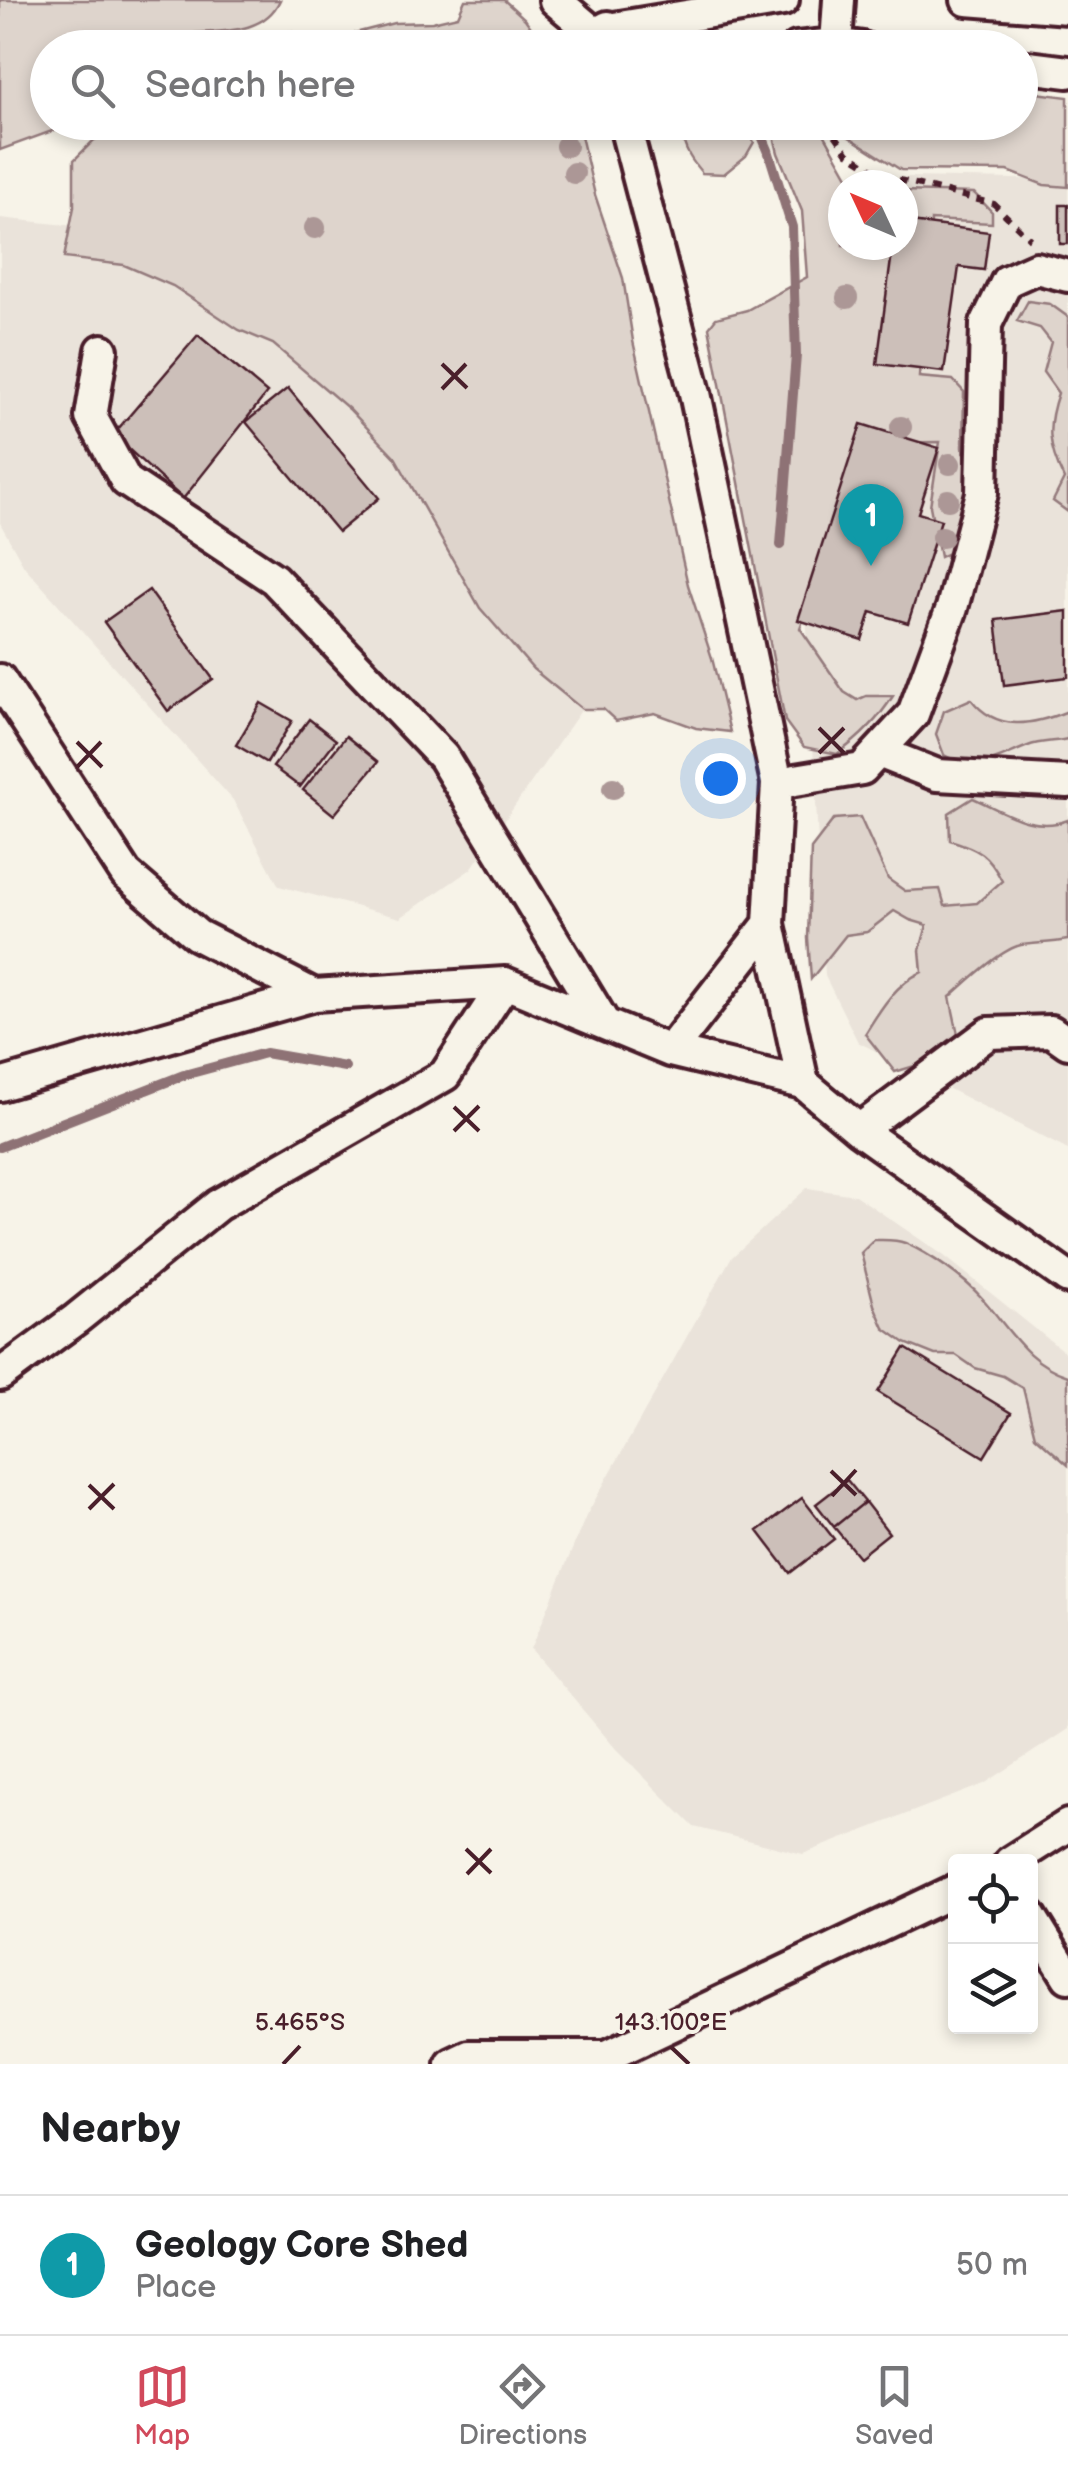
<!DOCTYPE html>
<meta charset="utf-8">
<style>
:root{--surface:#fff;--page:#f6f6f6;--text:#202124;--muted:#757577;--line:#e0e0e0;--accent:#d1495b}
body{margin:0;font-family:"Balsamiq Sans",sans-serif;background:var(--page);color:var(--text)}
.controls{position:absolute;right:30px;bottom:30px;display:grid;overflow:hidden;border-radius:10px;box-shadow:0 5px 15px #0003}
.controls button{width:90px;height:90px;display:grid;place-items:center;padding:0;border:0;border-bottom:2px solid var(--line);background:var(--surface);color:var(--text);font:50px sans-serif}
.compass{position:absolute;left:828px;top:170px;width:90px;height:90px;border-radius:50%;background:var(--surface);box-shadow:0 5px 15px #0003;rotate:314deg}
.you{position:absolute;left:720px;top:778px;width:35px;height:35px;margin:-25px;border:8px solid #fff;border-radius:50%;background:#1a73e8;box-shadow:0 0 0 15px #1a73e833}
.badge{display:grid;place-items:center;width:65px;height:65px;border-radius:50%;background:var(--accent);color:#fff;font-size:32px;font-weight:700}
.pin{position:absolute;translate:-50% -82px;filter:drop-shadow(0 2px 5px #0008)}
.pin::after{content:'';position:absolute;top:52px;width:35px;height:30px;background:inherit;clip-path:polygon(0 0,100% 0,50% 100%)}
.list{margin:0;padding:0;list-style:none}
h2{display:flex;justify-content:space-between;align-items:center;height:130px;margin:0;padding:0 40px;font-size:42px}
h2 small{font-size:32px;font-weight:400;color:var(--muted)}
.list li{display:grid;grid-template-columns:65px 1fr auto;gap:30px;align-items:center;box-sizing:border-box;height:140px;padding:0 40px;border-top:2px solid var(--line)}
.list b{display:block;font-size:38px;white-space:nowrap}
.list p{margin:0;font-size:32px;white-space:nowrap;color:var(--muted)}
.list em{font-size:32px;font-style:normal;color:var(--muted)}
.icon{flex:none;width:55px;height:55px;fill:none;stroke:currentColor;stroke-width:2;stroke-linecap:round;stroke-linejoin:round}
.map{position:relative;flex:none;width:1068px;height:2064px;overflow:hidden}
.search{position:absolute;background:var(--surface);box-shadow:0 5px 15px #0003;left:30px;right:30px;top:30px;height:110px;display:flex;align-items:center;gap:25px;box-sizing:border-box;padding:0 35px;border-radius:55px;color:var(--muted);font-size:38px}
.sheet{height:270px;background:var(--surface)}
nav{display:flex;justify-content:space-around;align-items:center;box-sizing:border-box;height:140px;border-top:2px solid var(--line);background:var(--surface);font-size:28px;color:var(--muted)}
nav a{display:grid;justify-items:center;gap:5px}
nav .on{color:var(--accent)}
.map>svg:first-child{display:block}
</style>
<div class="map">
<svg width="1068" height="2064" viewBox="0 0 1068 2064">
<rect width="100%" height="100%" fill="#f7f3e8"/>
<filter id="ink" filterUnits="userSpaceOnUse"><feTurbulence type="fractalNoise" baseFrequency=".01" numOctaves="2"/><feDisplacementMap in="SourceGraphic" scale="20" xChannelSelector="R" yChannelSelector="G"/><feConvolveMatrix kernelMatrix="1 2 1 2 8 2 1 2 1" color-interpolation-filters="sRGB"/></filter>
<g filter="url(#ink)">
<path fill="#eae3da" d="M 908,177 L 1068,180 L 1068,1150 L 858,1042 L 825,976 L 805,592 L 903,245 L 903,197 Z
M 0,218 L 161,235 L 408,444 L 467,586 L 582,709 L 471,869 L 400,918 L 279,886 L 233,800 L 24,566 L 0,523 Z
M 807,1188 L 855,1195 L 943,1255 L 1068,1355 L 1068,1729 L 984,1784 L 803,1854 L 694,1827 L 616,1749 L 531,1649 L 586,1516 L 731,1258 Z"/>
<path fill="#ded4cc" stroke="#947a7c" stroke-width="2.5" d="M 0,0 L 280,0 C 265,33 225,31 195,33 L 187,47 L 48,48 L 48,122 L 62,123 L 55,130 L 0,150 Z
M 465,0 L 504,0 L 525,19 L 545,47 L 258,47 L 289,31 L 324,41 L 394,23 L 432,22 L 458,16 Z
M 1021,91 L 1068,97 L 1068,187 L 1044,185 L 1008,171 L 901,170 L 846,135 L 842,123 L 1020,122 Z
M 123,123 L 578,123 L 595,195 L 623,278 L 633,341 L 688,585 L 712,658 L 730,732 L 696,728 L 655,713 L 616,721 L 603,709 L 582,709 L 533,669 L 480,608 L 395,457 L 349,409 L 273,344 L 239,330 L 173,286 L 124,265 L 64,258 L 74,207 L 74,160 L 93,141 Z
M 683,123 L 740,123 L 754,142 L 746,156 L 724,174 L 702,173 C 689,158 680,143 683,123 Z
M 771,123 L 818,123 L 848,176 L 867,185 L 843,185 L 843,245 L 903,245 L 903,191 L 974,193 L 992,212 L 992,223 L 931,220 L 919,377 L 953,380 L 964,392 L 963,449 L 969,474 L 951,552 L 940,557 L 930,506 L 940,442 L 864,443 L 846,505 L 800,628 L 844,692 L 857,700 L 866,696 L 893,696 C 878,720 860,738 837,754 L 804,747 L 785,721 L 709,327 L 716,318 L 747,310 L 807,277 L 802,211 L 778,153 Z
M 1028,301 L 1050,304 L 1068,317 L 1068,512 L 1053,501 L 1064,479 C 1048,446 1046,428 1058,393 L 1043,372 L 1051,342 L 1040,328 L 1017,321 Z
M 971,699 C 997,733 1033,725 1068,711 L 1068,739 C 1055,742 1040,741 1028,746 C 997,758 977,774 944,755 L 936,734 L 944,711 Z
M 973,798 C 1005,812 1033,833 1068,820 L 1068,940 C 1052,943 1036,943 1021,945 C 1001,949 966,983 950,997 L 959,1039 L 944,1057 L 895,1072 L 865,1034 C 880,1010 895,984 922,972 L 920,950 L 927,925 L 910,920 L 894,911 L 867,932 L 846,935 L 811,979 L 808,938 L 811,849 L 834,819 L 860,817 L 888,879 L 905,891 L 940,889 L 945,906 L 977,903 L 1002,881 C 988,854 979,849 950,840 L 949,813 Z
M 874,1240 C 884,1240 896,1239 905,1243 C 930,1254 964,1278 982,1298 C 1010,1329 1026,1363 1068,1376 L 1068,1465 L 1035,1436 L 1023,1388 L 1003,1376 L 975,1368 L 956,1355 L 935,1355 L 905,1343 L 884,1328 L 874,1305 L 861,1253 Z"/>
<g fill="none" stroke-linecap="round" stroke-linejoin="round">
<path stroke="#8e7275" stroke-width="10" d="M 756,122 L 768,150 L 792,227 L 796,355 L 781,545
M 0,1147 L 184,1075 L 265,1053 L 345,1067"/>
</g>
<path fill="#ccbfb9" stroke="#4a1f2b" stroke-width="2.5" d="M 1060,205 L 1068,205 L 1068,244 L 1060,244 Z
M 903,221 L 989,232 L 984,270 L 959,267 L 944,372 L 877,364 L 893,245 L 903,245 Z
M 198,335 L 267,393 L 183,499 L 113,435 Z
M 288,388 L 379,498 L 338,532 L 246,422 Z
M 861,424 L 939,448 L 918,513 L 941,520 L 908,623 L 871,612 L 862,640 L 798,620 Z
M 149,590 L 213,679 L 168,711 L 104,622 Z
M 1068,611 L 1068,677 L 1004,685 L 996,620 Z
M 261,703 L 292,721 L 267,763 L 236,745 Z
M 309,719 L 336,740 L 300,787 L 273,767 Z
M 346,736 L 378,762 L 334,815 L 303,790 Z
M 905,1348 L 1011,1413 L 984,1457 L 878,1392 Z
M 847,1480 L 865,1502 L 834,1527 L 816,1504 Z
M 802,1498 L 834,1539 L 790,1573 L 758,1531 Z
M 865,1502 L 889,1533 L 859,1557 L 834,1527 Z"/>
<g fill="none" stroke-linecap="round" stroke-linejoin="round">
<defs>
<path id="minor" d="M 555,0 L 595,34
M 967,0 L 1068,8
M 614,28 L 783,0
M 836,44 L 839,0
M 589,48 L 595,34 L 608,27 L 625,34 L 630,48
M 797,48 L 836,44 L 863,48
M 1020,66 L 1068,72
M 624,122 L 695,393 L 777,783 L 769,924 L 803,1083
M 102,350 L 91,417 L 126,481 L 274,579 L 443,757 L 604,1023
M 0,680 L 126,874 L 197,935 L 314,995
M 879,752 L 937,775 L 1068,782
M 777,783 L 862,769 L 913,714 L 952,608 L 982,493 L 986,324 L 1007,281 L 1036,268 L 1068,276
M 670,1051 L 769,924
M 0,1085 L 314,995 L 505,983 L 670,1051 L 803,1083 L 859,1130 L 1068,1278
M 859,1130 L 989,1033 L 1051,1031 L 1068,1043
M 0,1375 L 76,1319 L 218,1205 L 445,1075 L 505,983
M 1010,1862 L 1068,1825
M 1030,1915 L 1068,1977
M 452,2064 L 469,2056 L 607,2056
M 598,2064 L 607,2056 L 956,1890"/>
</defs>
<use href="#minor" stroke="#4a1f2b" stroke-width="38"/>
<path stroke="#4a1f2b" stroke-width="6" stroke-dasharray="8 8" stroke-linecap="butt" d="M 826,122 L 848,153 L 884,176 L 994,204 L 1030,239"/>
<use href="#minor" stroke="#f7f3e8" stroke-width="30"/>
</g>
<g fill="#ac9796">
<circle cx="566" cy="146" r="11"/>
<circle cx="574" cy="173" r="11"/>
<circle cx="315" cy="228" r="11"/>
<circle cx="847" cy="298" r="11"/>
<circle cx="901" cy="427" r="11"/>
<circle cx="950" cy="464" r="11"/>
<circle cx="948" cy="500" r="11"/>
<circle cx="942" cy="537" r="11"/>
<circle cx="613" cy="788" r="11"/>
</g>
</g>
<path fill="none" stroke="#4a1f2b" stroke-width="4" d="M 442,364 L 467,388M 442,389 L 466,364M 819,728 L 844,753M 77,742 L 102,767M 819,753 L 844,728M 77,767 L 101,742M 454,1107 L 479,1131M 454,1131 L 479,1106M 831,1471 L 856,1495M 89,1485 L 114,1509M 832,1496 L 856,1470M 89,1509 L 114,1484M 466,1849 L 491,1873M 467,1874 L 491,1849M 671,2047 L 689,2064M 283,2064 L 300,2046"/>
<g font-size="25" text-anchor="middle" fill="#4a1f2b" stroke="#f7f3e8" stroke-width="8" stroke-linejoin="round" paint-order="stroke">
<text x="300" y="2030">5.465°S</text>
<text x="671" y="2030">143.100°E</text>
</g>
</svg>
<div class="controls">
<button><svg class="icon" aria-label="locate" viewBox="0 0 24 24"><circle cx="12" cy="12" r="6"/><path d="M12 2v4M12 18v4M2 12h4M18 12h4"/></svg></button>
<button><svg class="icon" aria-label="layers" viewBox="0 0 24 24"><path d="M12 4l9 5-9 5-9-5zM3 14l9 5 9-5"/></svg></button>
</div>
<svg class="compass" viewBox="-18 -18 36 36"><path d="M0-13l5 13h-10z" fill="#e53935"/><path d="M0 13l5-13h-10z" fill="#757577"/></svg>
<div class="you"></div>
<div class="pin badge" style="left:871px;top:566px;background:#0f9aa8">1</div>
<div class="search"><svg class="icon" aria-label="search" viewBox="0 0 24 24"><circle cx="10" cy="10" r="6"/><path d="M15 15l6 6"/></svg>Search here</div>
</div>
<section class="sheet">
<h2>Nearby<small></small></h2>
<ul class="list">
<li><span class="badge" style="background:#0f9aa8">1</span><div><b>Geology Core Shed</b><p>Place</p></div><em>50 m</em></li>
</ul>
</section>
<nav>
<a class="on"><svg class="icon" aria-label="map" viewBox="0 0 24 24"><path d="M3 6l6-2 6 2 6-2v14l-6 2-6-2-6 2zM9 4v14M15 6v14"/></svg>Map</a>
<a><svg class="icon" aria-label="directions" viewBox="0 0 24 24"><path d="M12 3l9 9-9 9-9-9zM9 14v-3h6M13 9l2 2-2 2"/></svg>Directions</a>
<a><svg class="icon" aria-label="saved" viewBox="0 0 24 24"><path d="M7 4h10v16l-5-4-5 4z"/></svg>Saved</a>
</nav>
